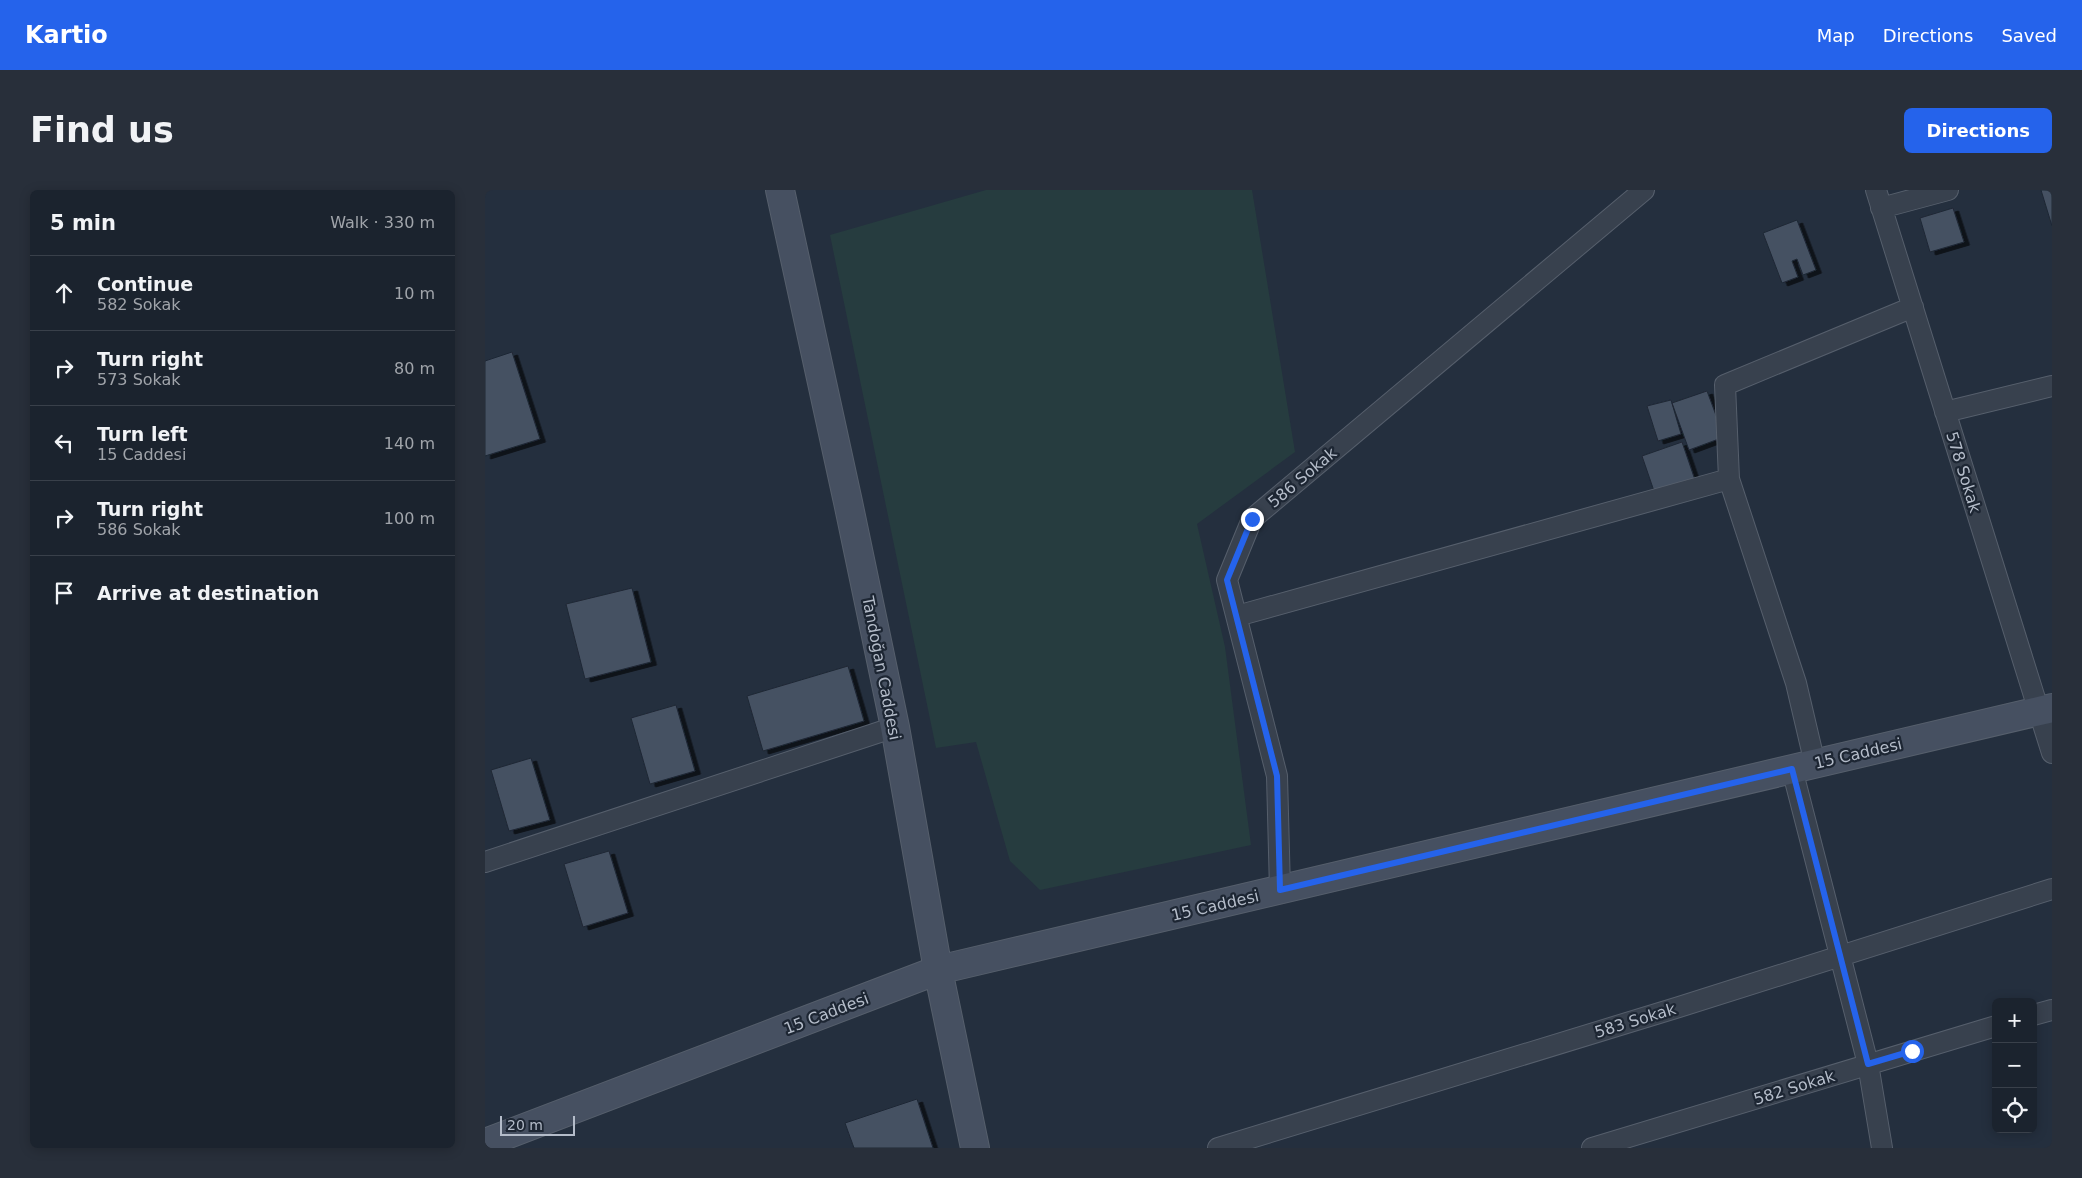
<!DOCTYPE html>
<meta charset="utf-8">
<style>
:root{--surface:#1b232e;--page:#282f3a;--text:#f1f3f6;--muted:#a0a4aa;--line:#39404a;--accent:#2563eb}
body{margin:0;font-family:"DejaVu Sans",sans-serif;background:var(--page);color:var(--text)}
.controls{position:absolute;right:15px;bottom:15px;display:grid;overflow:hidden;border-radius:8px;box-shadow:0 2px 12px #0003}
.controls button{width:45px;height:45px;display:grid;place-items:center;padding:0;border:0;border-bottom:1px solid var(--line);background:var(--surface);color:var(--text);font:25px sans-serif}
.scale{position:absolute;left:15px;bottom:12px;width:75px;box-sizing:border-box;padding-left:5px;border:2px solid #b4bcc9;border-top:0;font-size:14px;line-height:18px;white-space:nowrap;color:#b4bcc9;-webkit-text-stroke:4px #1d2633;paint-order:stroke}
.stop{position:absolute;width:15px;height:15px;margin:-11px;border:4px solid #2563eb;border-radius:50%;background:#fff}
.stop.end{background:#2563eb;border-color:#fff;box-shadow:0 1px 5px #0008}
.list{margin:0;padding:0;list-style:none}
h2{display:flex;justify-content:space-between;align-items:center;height:65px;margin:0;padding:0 20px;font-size:21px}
h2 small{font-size:16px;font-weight:400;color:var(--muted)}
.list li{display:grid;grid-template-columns:32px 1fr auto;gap:15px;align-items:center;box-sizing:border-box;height:75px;padding:0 20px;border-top:1px solid var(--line)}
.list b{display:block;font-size:19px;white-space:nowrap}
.list p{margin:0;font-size:16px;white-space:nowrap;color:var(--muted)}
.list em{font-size:16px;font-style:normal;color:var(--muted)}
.icon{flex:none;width:28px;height:28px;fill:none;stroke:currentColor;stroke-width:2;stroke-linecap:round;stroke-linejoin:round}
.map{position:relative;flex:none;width:1567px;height:958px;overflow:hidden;border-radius:8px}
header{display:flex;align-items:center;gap:30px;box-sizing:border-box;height:70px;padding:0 25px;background:var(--accent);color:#fff}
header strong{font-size:24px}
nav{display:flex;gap:28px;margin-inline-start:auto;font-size:18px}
.intro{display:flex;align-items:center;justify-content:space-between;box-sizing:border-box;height:120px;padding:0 30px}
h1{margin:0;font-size:35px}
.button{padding:12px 22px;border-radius:8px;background:var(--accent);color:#fff;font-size:18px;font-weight:700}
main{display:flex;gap:30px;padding:0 30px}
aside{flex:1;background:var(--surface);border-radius:8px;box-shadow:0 2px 12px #0003}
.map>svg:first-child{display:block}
</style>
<header>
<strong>Kartio</strong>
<nav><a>Map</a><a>Directions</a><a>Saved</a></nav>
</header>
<div class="intro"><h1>Find us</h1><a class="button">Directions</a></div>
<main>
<aside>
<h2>5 min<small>Walk · 330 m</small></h2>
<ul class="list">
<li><svg class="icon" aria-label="ahead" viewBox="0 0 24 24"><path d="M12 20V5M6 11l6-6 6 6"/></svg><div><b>Continue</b><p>582 Sokak</p></div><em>10 m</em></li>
<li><svg class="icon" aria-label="right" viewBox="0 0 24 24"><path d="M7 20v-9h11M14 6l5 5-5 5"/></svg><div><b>Turn right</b><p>573 Sokak</p></div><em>80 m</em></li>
<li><svg class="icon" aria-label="left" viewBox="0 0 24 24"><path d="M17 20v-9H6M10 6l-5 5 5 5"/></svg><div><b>Turn left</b><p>15 Caddesi</p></div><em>140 m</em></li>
<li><svg class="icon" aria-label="right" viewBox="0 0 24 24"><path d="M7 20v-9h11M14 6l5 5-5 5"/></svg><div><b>Turn right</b><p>586 Sokak</p></div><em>100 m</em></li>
<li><svg class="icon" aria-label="arrive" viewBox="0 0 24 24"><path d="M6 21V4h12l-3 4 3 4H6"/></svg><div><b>Arrive at destination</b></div></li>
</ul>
</aside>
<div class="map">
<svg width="1567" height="958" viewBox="0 0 1567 958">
<defs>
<filter id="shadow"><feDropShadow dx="5.5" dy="3" stdDeviation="0" flood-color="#0009"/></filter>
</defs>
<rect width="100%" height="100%" fill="#242f3e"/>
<path fill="#263c3f" d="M 501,0 L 767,0 L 810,262 L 712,334 L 740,457 L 766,655 L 555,700 L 525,671 L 491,552 L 451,558 L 345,45 Z"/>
<path fill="#455162" stroke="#1f2835" filter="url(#shadow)" d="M 1556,0 L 1567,0 L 1567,36 Z
M 1468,18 L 1479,52 L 1445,62 L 1435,28 Z
M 1312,30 L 1331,80 L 1318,85 L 1312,69 L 1307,71 L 1313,87 L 1297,93 L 1278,43 Z
M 27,162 L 55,249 L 0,266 L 0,171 Z
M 1222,201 L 1239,247 L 1204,260 L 1187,213 Z
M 1186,210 L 1196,244 L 1173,251 L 1162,216 Z
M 1197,252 L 1210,290 L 1170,304 L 1157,266 Z
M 147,398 L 166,472 L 100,489 L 81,414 Z
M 363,476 L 379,531 L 278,561 L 262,506 Z
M 191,515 L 210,581 L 165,594 L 146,528 Z
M 46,568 L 65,630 L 24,641 L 6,580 Z
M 124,661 L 143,723 L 98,737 L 79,674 Z
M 432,909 L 448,958 L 369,958 L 360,933 Z"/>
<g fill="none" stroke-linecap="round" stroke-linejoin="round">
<defs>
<path id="street" d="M 1391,0 L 1567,563
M 1396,18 L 1463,0
M 1460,222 L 1567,196
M 752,426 L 1244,289
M 1330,574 L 1311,493 L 1244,289 L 1240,195 L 1428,117
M 1307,579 L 1383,874 L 1397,958
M 0,672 L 410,537
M 795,700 L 792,586 L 742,390 L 767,329 L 1159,0
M 1548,825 L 1567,820
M 733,958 L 1194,817 L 1567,699
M 1107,958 L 1511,836"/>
<path id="secondary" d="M 295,0 L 363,312 L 410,537 L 453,780 L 490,958
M 0,953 L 453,780 L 1567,518"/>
</defs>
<use href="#street" stroke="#565f6c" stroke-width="22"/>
<use href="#secondary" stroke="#565f6c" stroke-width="30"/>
<use href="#street" stroke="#38414e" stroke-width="20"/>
<use href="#secondary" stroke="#465061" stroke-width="28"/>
</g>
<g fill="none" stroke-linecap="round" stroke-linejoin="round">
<path stroke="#2563eb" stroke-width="6" d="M 767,329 L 742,390 L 792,586 L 795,700 L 1307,579 L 1383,874 L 1427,861"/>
</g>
<g text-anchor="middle" stroke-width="4.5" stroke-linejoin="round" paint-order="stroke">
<g font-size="16" fill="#b4bcc9" stroke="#1d2633">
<text transform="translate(1479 282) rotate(73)" y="6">578 Sokak</text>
<text transform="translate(817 287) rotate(-40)" y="6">586 Sokak</text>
<text transform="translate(397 478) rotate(79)" y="6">Tandoğan Caddesi</text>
<text transform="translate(1373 563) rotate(-13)" y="6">15 Caddesi</text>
<text transform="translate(730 715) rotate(-13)" y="6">15 Caddesi</text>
<text transform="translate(341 823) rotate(-21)" y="6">15 Caddesi</text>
<text transform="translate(1150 830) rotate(-17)" y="6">583 Sokak</text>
<text transform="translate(1309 897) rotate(-17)" y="6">582 Sokak</text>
</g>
</g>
</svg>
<div class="controls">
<button>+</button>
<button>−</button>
<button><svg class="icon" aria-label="locate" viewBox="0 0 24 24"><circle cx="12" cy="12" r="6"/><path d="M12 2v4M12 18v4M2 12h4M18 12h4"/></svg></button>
</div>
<div class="scale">20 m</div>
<div class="stop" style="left:1427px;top:861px"></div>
<div class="stop end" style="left:767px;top:329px"></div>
</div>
</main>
